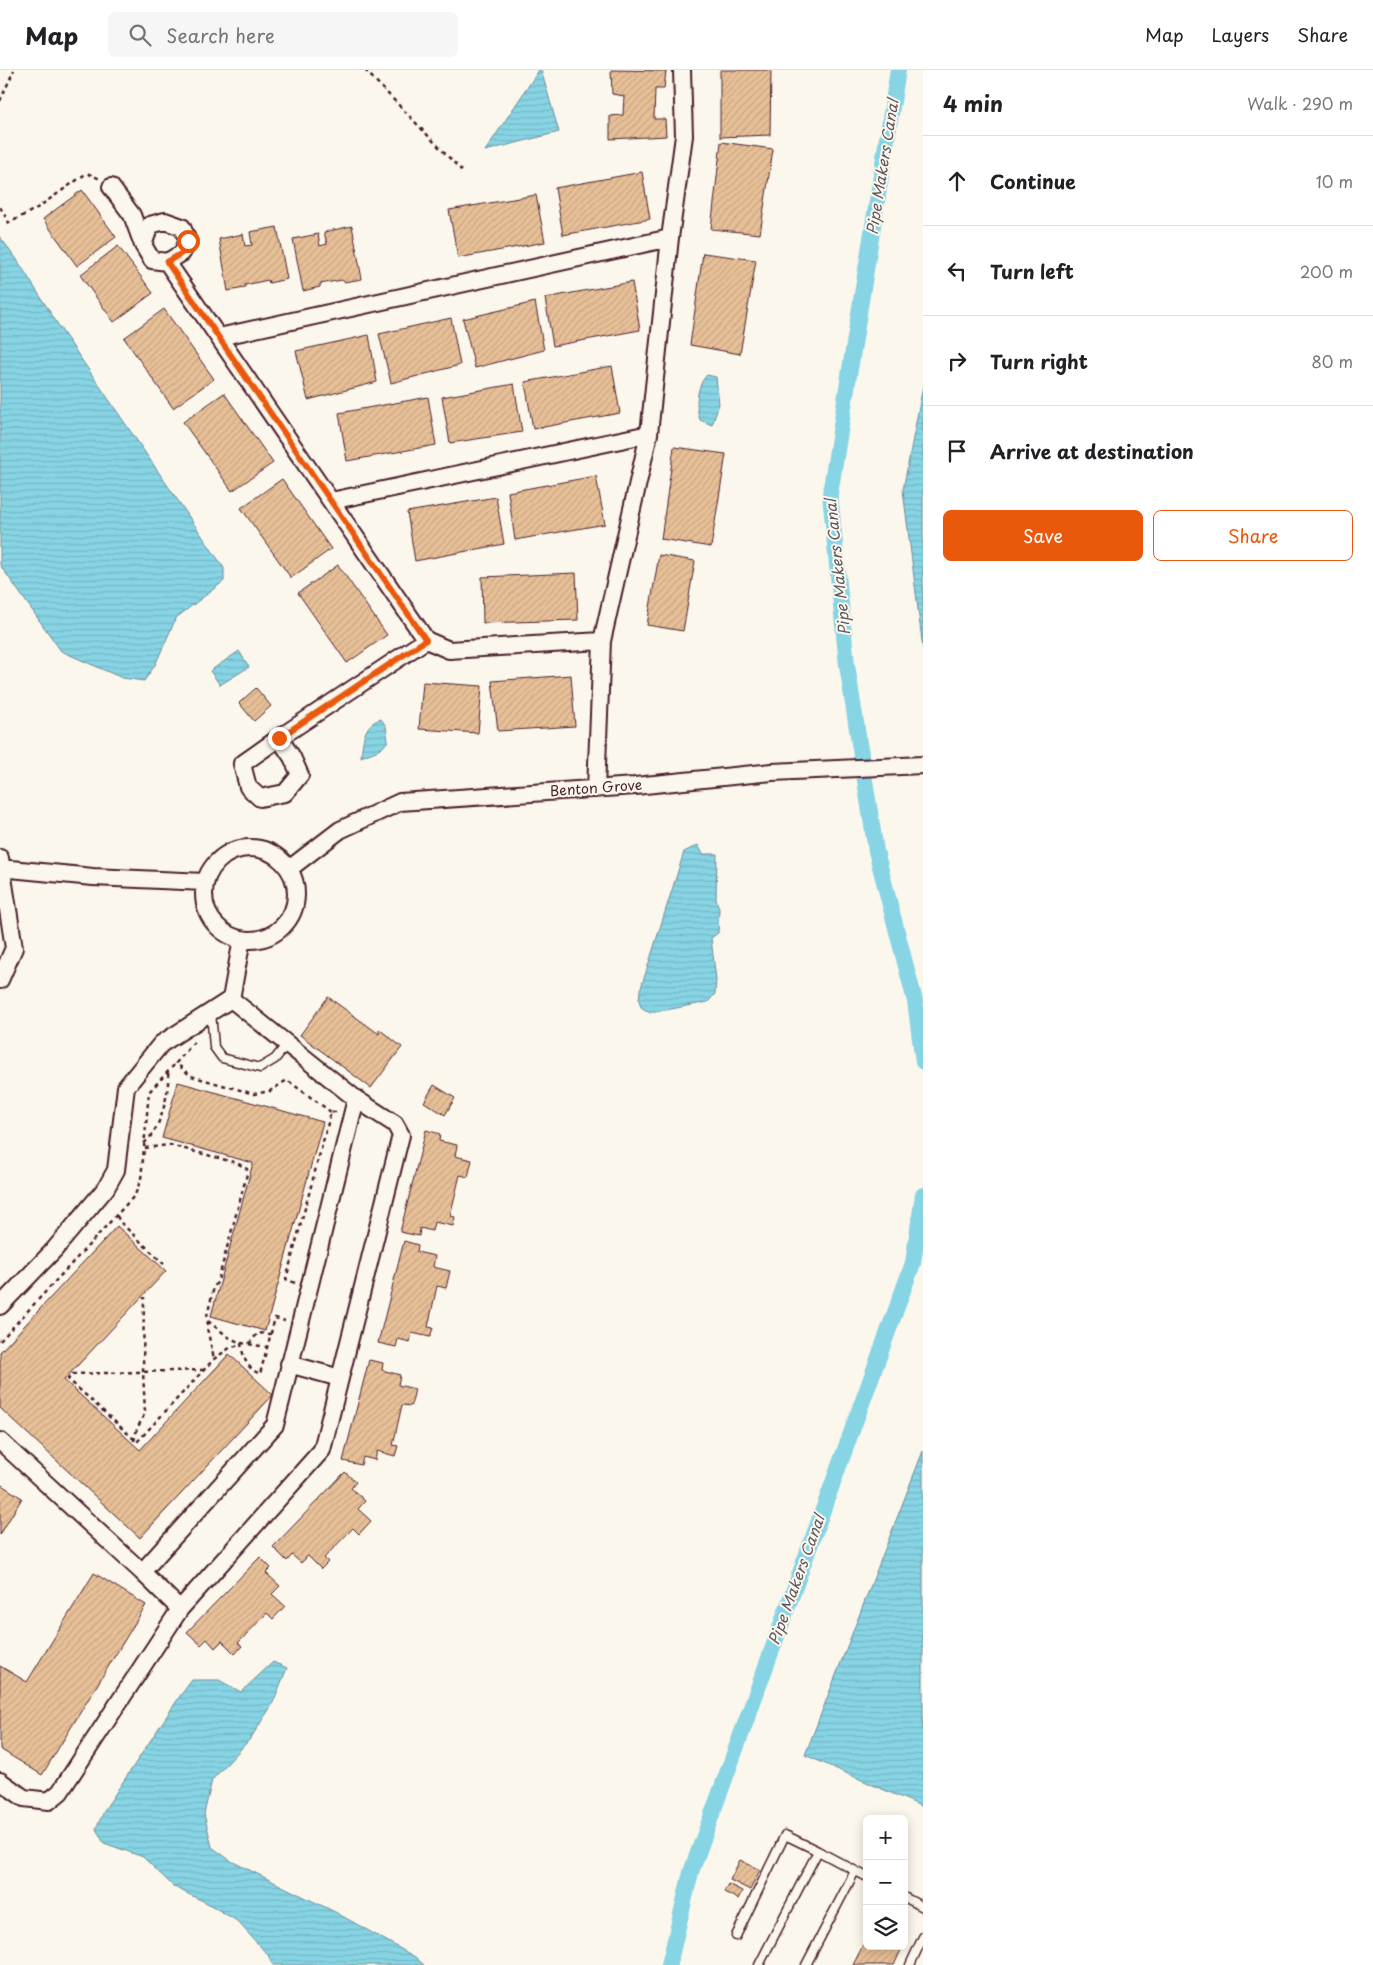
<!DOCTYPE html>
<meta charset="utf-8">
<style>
:root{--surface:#fff;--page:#f6f6f6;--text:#202124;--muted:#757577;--line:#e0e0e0;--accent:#ea580c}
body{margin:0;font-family:"Playpen Sans",sans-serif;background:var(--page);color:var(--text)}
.controls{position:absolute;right:15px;bottom:15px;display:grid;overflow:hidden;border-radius:8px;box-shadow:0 2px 12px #0003}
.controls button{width:45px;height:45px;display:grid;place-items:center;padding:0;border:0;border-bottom:1px solid var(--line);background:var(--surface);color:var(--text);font:25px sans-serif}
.stop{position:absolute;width:15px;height:15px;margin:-11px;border:4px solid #ea580c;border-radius:50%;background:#fff}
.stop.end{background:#ea580c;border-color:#fff;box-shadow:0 1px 5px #0008}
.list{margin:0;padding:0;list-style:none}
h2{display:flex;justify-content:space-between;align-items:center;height:65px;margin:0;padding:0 20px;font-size:21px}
h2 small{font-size:16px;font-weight:400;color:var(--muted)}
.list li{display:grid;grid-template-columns:32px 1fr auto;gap:15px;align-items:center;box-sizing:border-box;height:90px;padding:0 20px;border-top:1px solid var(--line)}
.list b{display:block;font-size:19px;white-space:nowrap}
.list em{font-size:16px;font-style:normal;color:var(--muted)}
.actions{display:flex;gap:10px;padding:15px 20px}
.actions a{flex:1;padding:11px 0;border:1px solid var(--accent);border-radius:8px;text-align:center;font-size:18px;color:var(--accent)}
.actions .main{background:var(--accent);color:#fff}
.icon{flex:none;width:28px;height:28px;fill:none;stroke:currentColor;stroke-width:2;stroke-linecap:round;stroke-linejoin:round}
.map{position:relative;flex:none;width:923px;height:1895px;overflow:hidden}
header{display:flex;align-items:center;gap:30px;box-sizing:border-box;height:70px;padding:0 25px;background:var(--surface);border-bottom:1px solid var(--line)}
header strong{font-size:24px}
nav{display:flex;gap:28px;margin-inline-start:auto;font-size:18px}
.search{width:350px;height:45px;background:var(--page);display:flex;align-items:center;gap:12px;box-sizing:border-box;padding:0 18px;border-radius:8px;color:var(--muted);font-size:19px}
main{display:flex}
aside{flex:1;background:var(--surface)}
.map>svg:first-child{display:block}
</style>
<header>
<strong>Map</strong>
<div class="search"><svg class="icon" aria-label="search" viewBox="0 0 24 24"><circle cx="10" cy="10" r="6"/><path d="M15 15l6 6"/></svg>Search here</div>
<nav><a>Map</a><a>Layers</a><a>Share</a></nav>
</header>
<main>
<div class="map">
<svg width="923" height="1895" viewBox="0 0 923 1895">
<defs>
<pattern id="water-rules" width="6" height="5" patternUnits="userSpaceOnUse" patternTransform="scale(1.25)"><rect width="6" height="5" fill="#86d4e4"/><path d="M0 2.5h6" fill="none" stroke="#75b6c4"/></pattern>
<pattern id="building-hatch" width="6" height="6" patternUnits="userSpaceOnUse" patternTransform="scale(1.25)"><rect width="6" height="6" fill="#e7c098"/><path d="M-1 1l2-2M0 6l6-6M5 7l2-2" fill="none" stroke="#c8a583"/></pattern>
</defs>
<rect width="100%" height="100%" fill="#fbf7ec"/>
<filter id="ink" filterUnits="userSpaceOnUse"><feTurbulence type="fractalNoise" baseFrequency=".02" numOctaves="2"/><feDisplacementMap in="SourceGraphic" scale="10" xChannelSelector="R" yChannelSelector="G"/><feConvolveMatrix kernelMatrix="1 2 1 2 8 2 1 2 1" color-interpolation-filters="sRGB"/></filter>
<g filter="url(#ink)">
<path fill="url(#water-rules)" stroke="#6e8c9a" d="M 539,0 L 541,0 L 559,62 L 485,81 Z
M 0,167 L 16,188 L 62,261 L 224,498 L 224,511 L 176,548 L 155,595 L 144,611 L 122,608 L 61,581 L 0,495 Z
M 707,305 L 716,307 L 719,334 L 712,355 L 700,350 C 695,336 696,316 707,305 Z
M 923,316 L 923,579 L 903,420 Z
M 239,581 L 249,597 L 220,615 L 210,601 Z
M 381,649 L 386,656 L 388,671 L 381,679 L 361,687 C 363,671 363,654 381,649 Z
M 698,775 L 703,784 L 717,784 L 716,829 L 719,839 L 718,863 L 711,868 L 716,910 L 715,924 L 708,932 L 650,943 L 641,937 L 639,930 L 640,921 L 684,782 Z
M 923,1381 L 923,1737 L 805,1685 Z
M 273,1592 L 287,1598 L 272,1635 L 250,1669 L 212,1710 L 204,1744 L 212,1777 L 231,1791 L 335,1842 L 415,1887 L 424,1895 L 273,1895 L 268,1885 L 237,1851 L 207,1833 L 174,1817 L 143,1787 L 104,1773 L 96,1759 L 105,1739 L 180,1626 L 192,1610 L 219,1610 L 241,1622 Z"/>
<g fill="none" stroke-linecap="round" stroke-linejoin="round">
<path stroke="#86d4e4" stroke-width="16" d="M 898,0 L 830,424 L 847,595 L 876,781 L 915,931 L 923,992
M 669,1895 L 691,1802 L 913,1193 L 923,1125"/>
</g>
<path fill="url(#building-hatch)" stroke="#4a1f2b" d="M 611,0 L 666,1 L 664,19 L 655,19 L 654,49 L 665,49 L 666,66 L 610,69 L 610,46 L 623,45 L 624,26 L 612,24 Z
M 720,0 L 771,0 L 770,65 L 720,67 Z
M 721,72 L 773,79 L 760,164 L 711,159 Z
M 642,102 L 650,149 L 563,165 L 555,118 Z
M 82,120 L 116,167 L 77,196 L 43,149 Z
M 536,125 L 545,172 L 458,188 L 449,140 Z
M 352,156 L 362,209 L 344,212 L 342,210 L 320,214 L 320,217 L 303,221 L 293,169 L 318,164 L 320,176 L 327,174 L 324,162 Z
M 277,157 L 287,209 L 269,213 L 268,210 L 245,215 L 245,218 L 228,221 L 219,169 L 243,164 L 245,176 L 252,175 L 250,162 Z
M 118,176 L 153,223 L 114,252 L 80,205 Z
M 703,183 L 756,190 L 740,284 L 690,275 Z
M 632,212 L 640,260 L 553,276 L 545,228 Z
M 535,232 L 544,280 L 475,298 L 463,249 Z
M 164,239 L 214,309 L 173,338 L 124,268 Z
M 451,248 L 460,295 L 391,313 L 379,264 Z
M 369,265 L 377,312 L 308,330 L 296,281 Z
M 612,296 L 620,343 L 533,359 L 525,312 Z
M 514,314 L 522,362 L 450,373 L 442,327 Z
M 224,323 L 273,393 L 232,421 L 183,352 Z
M 428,327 L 436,375 L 347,391 L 339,343 Z
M 674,377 L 726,384 L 711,477 L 661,469 Z
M 596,406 L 605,454 L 515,470 L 508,422 Z
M 282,409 L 331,479 L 291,508 L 241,438 Z
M 496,427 L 504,474 L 415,491 L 407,442 Z
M 659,485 L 695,491 L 683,561 L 647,555 Z
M 338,495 L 387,565 L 347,593 L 298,523 Z
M 576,503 L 578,550 L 483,553 L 482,507 Z
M 571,605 L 575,656 L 498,661 L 492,611 Z
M 423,612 L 482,616 L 478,663 L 419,659 Z
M 256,618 L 271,636 L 254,651 L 239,633 Z
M 328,927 L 379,964 L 379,959 L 402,977 L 371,1018 L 300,965 Z
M 178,1012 L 323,1052 L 265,1261 L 211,1246 L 253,1093 L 162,1068 Z
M 434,1015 L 455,1028 L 445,1045 L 424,1032 Z
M 426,1060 L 440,1064 L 439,1071 L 457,1075 L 455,1086 L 472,1090 L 468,1107 L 460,1105 L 450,1146 L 455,1147 L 453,1156 L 434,1152 L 432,1161 L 420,1158 L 419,1166 L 400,1162 Z
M 117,1156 L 166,1201 L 64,1310 L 140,1380 L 229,1284 L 273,1325 L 140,1468 L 0,1338 L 0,1282 Z
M 404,1171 L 418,1175 L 417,1182 L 435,1186 L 433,1197 L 450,1201 L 446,1218 L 437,1216 L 428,1257 L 433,1258 L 430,1267 L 412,1263 L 410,1272 L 398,1269 L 396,1277 L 378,1273 Z
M 369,1290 L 383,1293 L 382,1300 L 400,1305 L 398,1315 L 415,1319 L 411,1336 L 402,1335 L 393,1375 L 398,1376 L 395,1386 L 377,1381 L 375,1390 L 363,1387 L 361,1395 L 343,1391 Z
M 345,1402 L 356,1412 L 351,1418 L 365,1431 L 358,1439 L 371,1451 L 359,1464 L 353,1458 L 324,1488 L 328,1492 L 321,1499 L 308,1486 L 301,1493 L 292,1485 L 287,1491 L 273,1477 Z
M 0,1414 L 22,1428 L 0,1465 Z
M 260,1487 L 271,1498 L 266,1503 L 280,1516 L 272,1524 L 285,1536 L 273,1549 L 267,1543 L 238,1573 L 242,1576 L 235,1584 L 222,1571 L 215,1578 L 207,1569 L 201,1575 L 187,1562 Z
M 94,1503 L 146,1535 L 42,1705 L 0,1679 L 0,1596 L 27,1612 Z
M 740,1790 L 760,1800 L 750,1820 L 730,1810 Z
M 728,1814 L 742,1821 L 738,1829 L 724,1822 Z
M 867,1867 L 867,1876 L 893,1876 L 901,1880 L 894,1895 L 853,1895 Z"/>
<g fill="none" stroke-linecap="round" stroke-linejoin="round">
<defs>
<path id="lane" d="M 211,942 L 214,977 L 222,988 L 260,998 L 275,989 L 287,974
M 904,1827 L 923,1837
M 736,1866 L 785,1765 L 818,1781
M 759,1895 L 818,1781 L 867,1807
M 806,1895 L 855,1801
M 910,1895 L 923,1867"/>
<path id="street" d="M 111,117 L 132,145 L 143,175
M 167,192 L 182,183 L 188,171 L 182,157 L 165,151 L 150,155 L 143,175 L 152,190 L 167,192 L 426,570 L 449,580 L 602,571
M 219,267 L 670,168
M 331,431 L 649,364
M 279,668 L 292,687 L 300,705 L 285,723 L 260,728 L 248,717 L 242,694 L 279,668 L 426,570
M 596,719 L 602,571 L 649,364 L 670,168 L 684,66 L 682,0
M204 824a46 46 0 1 1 92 0a46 46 0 1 1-92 0Z
M 0,798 L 93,807 L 205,812
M 289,799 L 340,760 L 400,732 L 635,716 L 772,702 L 923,695
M 0,910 L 14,878 L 0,788
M 0,1236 L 54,1180 L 106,1118 L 116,1100 L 126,1017 L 161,974 L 231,929 L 242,869
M 289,1294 L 340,1308
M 0,1371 L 142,1502 L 180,1539
M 142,1502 L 275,1355 L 356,1029
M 0,1711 L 24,1728 L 49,1731 L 60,1722 L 180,1539 L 322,1380 L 401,1065 L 395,1054 L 356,1029 L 231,929"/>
</defs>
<use href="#lane" stroke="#4a1f2b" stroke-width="11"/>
<use href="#street" stroke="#4a1f2b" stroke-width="20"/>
<path stroke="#4a1f2b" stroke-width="2.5" stroke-dasharray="4 4" stroke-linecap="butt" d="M 365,0 L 464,103
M 0,31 L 14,0
M 0,137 L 9,153 L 37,138 L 87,103 L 100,109
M 194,972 L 176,993 L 191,1006 L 254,1024 L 270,1021 L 287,1010 L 331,1042
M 144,1073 C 161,1061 170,1020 168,1001
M 144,1077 L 149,1022 L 176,993
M 117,1146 L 120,1152 L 164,1194
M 295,1213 L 286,1209 L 331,1042 L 338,1042
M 208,1251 L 207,1258 L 214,1289
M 0,1271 L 135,1125 L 141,1109 L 144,1078 L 170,1075 L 237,1093 L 247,1099 L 247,1104 L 218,1211 L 214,1217 L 207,1246 L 209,1252 L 230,1268 L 241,1273 C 243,1287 246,1298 260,1304 L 275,1248 L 285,1251
M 241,1273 L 267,1277
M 249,1274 L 258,1263 L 271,1264
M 204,1300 L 73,1304 L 68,1309 L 137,1372 L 214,1289 L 231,1277 L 241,1275
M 134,1371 L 137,1359 L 145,1343 L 143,1301 L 144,1227"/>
<use href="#lane" stroke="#fbf7ec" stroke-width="8"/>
<use href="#street" stroke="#fbf7ec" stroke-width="16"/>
</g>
</g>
<g fill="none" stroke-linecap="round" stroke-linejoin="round" filter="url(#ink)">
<path stroke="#ea580c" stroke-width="6" d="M 188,171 L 182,183 L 167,192 L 426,570 L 279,668"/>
</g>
<g text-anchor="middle" stroke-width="4" stroke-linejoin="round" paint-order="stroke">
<g font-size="14" fill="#4a1f2b" stroke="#fbf7ec">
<text transform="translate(596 718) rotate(-4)" y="5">Benton Grove</text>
</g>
<g font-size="15" font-style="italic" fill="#5c5562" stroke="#fbf7ec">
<text transform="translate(883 97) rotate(-81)" y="5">Pipe Makers Canal</text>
<text transform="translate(838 497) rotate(-96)" y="5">Pipe Makers Canal</text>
<text transform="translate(797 1510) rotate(-70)" y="5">Pipe Makers Canal</text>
</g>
</g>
</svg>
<div class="controls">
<button>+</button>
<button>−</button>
<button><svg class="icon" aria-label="layers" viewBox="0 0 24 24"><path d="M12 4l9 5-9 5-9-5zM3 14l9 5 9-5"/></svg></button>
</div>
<div class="stop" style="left:188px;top:171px"></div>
<div class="stop end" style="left:279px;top:668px"></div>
</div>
<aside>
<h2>4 min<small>Walk · 290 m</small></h2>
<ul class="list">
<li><svg class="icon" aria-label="ahead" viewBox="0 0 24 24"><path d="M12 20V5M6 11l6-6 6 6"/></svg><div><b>Continue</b></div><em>10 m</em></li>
<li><svg class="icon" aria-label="left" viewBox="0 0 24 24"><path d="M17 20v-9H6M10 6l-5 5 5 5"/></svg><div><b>Turn left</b></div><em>200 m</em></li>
<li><svg class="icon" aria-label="right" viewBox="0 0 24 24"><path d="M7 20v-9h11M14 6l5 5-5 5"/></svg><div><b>Turn right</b></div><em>80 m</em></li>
<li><svg class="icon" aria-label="arrive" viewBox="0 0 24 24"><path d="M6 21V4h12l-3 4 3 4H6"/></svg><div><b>Arrive at destination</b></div></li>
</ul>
<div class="actions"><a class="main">Save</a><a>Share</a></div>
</aside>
</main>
